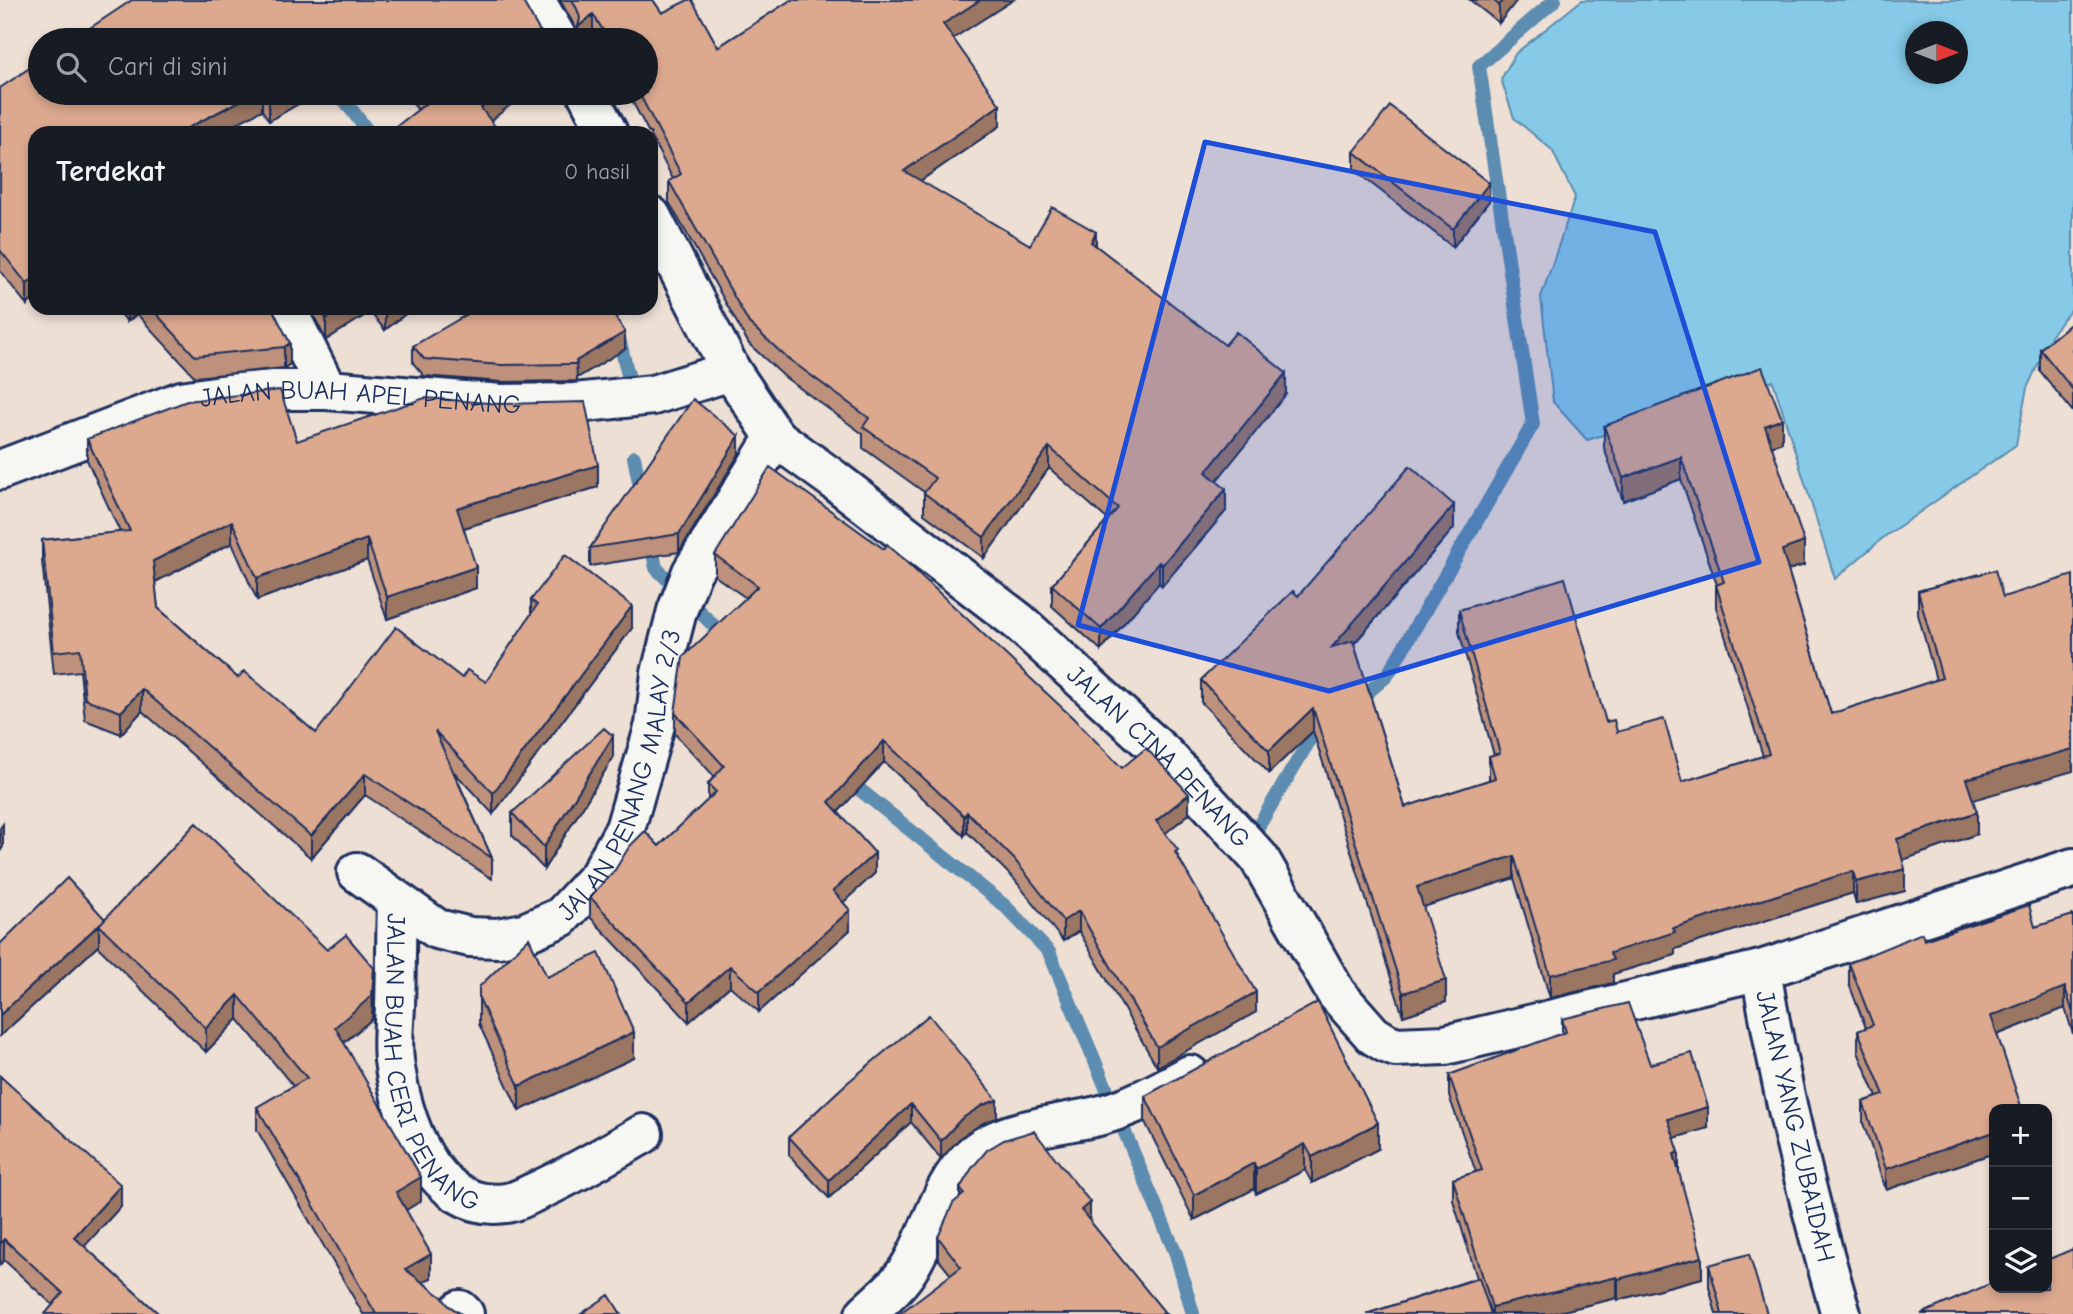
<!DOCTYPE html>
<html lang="id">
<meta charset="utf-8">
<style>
:root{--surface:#171b24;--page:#20242c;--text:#f1f3f6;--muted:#9ea1a6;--line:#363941}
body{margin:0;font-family:"Comic Neue",sans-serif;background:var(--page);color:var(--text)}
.controls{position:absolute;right:21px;bottom:21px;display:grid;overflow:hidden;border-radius:14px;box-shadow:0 4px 10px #0003}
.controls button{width:63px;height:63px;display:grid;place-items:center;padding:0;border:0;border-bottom:2px solid var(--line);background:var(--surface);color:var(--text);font:35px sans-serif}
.compass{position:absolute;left:1905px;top:21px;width:63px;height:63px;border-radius:50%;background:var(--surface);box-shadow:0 4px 10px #0003;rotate:90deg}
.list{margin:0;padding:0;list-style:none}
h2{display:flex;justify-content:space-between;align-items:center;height:91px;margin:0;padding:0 28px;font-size:30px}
h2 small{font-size:23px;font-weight:400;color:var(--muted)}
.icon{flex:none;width:38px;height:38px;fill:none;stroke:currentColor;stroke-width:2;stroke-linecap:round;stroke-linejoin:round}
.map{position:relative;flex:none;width:2073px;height:1314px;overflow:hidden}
.search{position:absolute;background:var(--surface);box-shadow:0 4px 10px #0003;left:28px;top:28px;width:630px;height:77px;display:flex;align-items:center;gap:18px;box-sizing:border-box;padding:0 24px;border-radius:38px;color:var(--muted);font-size:26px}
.panel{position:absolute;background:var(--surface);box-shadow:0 4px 10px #0003;left:28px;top:126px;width:630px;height:189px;border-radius:21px}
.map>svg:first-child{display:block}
</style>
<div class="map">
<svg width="2073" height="1314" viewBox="0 0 2073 1314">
<rect width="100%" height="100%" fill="#eedfd4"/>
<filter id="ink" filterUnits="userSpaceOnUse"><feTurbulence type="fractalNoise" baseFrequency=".0143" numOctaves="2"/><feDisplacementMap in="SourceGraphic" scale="14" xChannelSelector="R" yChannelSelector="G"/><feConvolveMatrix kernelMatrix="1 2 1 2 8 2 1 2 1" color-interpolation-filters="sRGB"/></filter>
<g filter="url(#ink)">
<path fill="#86cae7" stroke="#5b8cb0" stroke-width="2" fill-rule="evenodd" d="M 1582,0 L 2073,0 L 2073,307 L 2053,332 L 2027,388 L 2016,445 L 1884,537 L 1835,579 L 1773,381 L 1587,440 L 1553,402 L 1541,297 L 1575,197 L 1552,150 L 1514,118 L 1501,79 L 1516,53 ZM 1916,32 L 1958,32 L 1958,74 L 1916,74 Z"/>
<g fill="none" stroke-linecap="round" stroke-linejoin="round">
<path stroke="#5b8cb0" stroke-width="14" d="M 339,93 L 369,133
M 606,308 L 619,338 L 628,375
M 634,457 L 642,497
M 650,538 L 656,568 L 726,638
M 1355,703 L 1387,676 L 1533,424 L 1479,66 L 1555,0
M 844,777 L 1005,906 L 1049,952 L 1176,1254 L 1193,1314
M 1255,832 L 1311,738 L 1328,724"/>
<defs>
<g id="minor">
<path d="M 535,0 L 558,40"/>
<path d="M 587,93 L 608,133"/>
<path id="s1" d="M 651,216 L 731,371 L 775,437 L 833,479 L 1019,622 L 1165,755 L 1259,858 L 1336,993 L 1373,1035 L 1386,1043 L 1396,1047 L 1445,1045 L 1761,970"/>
<path d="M 286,308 L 327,390"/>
<path id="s2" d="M 0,470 L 181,401 L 228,394 L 274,390 L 327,390 L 501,404 L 575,403 L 653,395 L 731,371"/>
<path id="s3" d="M 357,872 L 437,929 L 470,937 L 498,938 L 524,933 L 561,917 L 599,876 L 625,829 L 655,725 L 661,673 L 677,611 L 692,572 L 775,437"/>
<path id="s4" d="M 397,901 C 396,936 396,972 395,1007 C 394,1024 392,1043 394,1060 C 401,1118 432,1214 506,1203 C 516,1202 526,1196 535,1192 C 573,1175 608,1154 643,1134"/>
<path d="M 460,1310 L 464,1314"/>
<path d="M 865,1314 C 881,1299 898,1286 909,1268 C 932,1231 939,1187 971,1156 C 1000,1129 1060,1125 1098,1116 C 1130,1108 1161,1091 1190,1075"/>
<path d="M 1841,1314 C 1808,1202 1780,1086 1761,970 L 2073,868"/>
</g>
</defs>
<use href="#minor" stroke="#1b2f5e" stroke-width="44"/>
<use href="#minor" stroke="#f6f6f2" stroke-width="38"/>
</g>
<path fill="#bd917b" stroke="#1b2f5e" stroke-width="2" d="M 560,0 L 653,0 L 662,13 L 718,47 L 791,0 L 1013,0 L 953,38 L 1000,126 L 920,181 L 1030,245 L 1096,246 L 1286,394 L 1216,481 L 1226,511 L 1162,586 L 1159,583 L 1101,650 L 1052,606 L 1052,585 L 1108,520 L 1049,468 L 984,558 L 924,514 L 924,492 L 863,448 L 863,434 L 786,378 L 749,344 L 669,202 L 669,181 L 673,179 L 651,137 L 651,133 L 649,133 L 628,93 L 646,93 L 646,40 L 596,40 L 593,35 L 587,40 L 578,40 L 577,30 Z
M 1470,0 L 1517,0 L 1499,23 Z
M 0,88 L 40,93 L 317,93 L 269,121 L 262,110 L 35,133 L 35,298 L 27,305 L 0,271 Z
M 404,93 L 525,93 L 418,110 Z
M 1354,152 L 1489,201 L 1453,247 L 1354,170 Z
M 117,308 L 272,308 L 290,364 L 284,368 L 195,377 L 137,314 L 127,322 Z
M 310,308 L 413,308 L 385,330 L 370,312 L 326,340 Z
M 2073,322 L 2073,412 L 2040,371 L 2040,349 Z
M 413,346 L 625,349 L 577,378 L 577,381 L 502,382 L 424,376 L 413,363 Z
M 1604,426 L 1782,442 L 1771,446 L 1804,565 L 1788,570 L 1831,714 L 1936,680 L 1918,614 L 1918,591 L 1995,570 L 1973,800 L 1977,834 L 1902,860 L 1905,891 L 1856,904 L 1853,893 L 1675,949 L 1675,955 L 1613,974 L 1613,983 L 1550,998 L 1514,878 L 1423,907 L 1446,1002 L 1403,1016 L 1313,731 L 1269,773 L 1201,702 L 1201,680 L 1298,596 L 1454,528 L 1354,644 L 1405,807 L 1489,780 L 1489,756 L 1494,755 L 1459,632 L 1459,610 L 1682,782 L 1763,756 L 1716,607 L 1716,585 L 1717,585 L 1681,479 L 1623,501 L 1604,448 Z
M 87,439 L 297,441 L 598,487 L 464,528 L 476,588 L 387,619 L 367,560 L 257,600 L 232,543 L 155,582 L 158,608 L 238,678 L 316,733 L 462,678 L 486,682 L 531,615 L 531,600 L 632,628 L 493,814 L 454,772 L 492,858 L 492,879 L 365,795 L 311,858 L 142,711 L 121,734 L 85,720 L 80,671 L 54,674 L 42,561 L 42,540 L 120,532 L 87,460 Z
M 739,454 L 679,552 L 590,566 L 590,548 Z
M 715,555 L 1122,768 L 1189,814 L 1165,833 L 1178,856 L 1256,1012 L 1157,1067 L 1079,931 L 1063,941 L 1014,879 L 967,832 L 964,836 L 884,762 L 838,812 L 875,873 L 843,902 L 850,930 L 759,1012 L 730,986 L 689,1022 L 590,917 L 590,897 L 659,846 L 708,800 L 708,784 L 714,776 L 675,734 L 675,713 L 746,598 L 715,576 Z
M 613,758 L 544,869 L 512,835 L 512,813 Z
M 2073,915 L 2073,1034 L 2065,1008 L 1997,1035 L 1994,1109 L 1994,1153 L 1886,1190 L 1863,1123 L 1863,1102 L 1877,1097 L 1858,1052 L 1858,1031 L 1866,1028 L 1849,984 L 1849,963 L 1924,940 L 2035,927 Z
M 105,919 L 327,950 L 374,991 L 372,1019 L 344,1043 L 421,1201 L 406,1210 L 431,1278 L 423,1282 L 449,1306 L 461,1314 L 363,1314 L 257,1130 L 257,1107 L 293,1086 L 238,1019 L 206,1052 L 99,948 L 99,945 L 0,1036 Z
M 547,977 L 634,1058 L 519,1111 L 479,1024 L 479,987 Z
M 1562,1019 L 1650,1064 L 1708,1128 L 1674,1138 L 1679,1173 L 1702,1278 L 1618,1300 L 1617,1298 L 1550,1314 L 1366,1314 L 1477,1278 L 1453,1200 L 1453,1179 L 1476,1172 L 1449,1096 L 1449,1075 L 1562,1034 Z
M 0,1076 L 121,1206 L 84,1246 L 159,1314 L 53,1305 L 4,1260 Z
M 847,1083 L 997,1118 L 983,1123 L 961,1137 L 941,1159 L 911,1122 L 829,1198 L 789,1155 L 789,1137 Z
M 1145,1096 L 1378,1149 L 1312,1183 L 1305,1170 L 1256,1194 L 1254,1189 L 1194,1220 L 1145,1122 Z
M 960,1188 L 1090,1221 L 951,1275 L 938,1259 L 938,1237 L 960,1198 Z
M 1709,1265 L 1767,1314 L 1716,1314 L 1709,1287 Z"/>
<path fill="#9a7664" stroke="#1b2f5e" stroke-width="2" d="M 980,0 L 1013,0 L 943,45 L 943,24 Z
M 1503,0 L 1517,0 L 1499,23 L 1499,5 Z
M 593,14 L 593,35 L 587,40 L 578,40 L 578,27 Z
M 255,93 L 262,93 L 262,110 L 219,133 L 178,133 Z
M 281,93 L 317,93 L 269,121 L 269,100 Z
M 499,93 L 525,93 L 481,129 L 481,108 Z
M 1000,105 L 1000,126 L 904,192 L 904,171 Z
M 1489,183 L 1489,201 L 1453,247 L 1453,229 Z
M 1096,232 L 1096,253 L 1091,242 Z
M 35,277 L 35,298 L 27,305 L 27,284 Z
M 127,308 L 137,308 L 137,314 L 127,322 Z
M 343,308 L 370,308 L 370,312 L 326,340 L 326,319 Z
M 387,308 L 413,308 L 385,330 L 385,309 Z
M 625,332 L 625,349 L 577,378 L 576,361 Z
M 290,343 L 290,364 L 284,368 L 284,347 Z
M 1286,373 L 1286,394 L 1206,494 L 1206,472 Z
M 1782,419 L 1782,442 L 1765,448 L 1765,426 Z
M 739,436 L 739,454 L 679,552 L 679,534 Z
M 1049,447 L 1049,468 L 984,558 L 984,537 Z
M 1681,457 L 1681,479 L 1623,501 L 1623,478 Z
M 598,465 L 598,487 L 457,530 L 457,508 Z
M 1226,489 L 1226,511 L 1162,586 L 1162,565 Z
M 1454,505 L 1454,528 L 1332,669 L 1332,647 Z
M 232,521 L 232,543 L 153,583 L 153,561 Z
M 367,539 L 367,560 L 257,600 L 257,578 Z
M 1804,542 L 1804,565 L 1782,572 L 1782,550 Z
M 1159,562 L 1159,583 L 1101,650 L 1101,629 Z
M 476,567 L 476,588 L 387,619 L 387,597 Z
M 632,606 L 632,628 L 493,814 L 493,793 Z
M 142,689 L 142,711 L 121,734 L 121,712 Z
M 1313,708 L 1313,731 L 1269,773 L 1269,751 Z
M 613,736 L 613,758 L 544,869 L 544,847 Z
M 884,741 L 884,762 L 829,822 L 829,802 Z
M 2073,749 L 2073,771 L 1966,802 L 1966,779 Z
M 365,774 L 365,795 L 311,858 L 311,836 Z
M 1189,794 L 1189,814 L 1156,841 L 1156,821 Z
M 967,812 L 967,832 L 964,836 L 964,816 Z
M 1977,812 L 1977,834 L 1897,862 L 1897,839 Z
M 3,824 L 3,847 L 0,852 L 0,828 Z
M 875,853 L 875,873 L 833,912 L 833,891 Z
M 1514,856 L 1514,878 L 1417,909 L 1417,887 Z
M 1905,869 L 1905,891 L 1856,904 L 1856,882 Z
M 1853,871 L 1853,893 L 1675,949 L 1675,955 L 1613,974 L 1613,983 L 1550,998 L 1550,975 L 1673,928 Z
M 850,910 L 850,930 L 759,1012 L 759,992 Z
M 1079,911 L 1079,931 L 1063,941 L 1063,921 Z
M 99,925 L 99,945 L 0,1036 L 0,1015 Z
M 730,966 L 730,986 L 689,1022 L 689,1002 Z
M 374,968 L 372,1019 L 335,1050 L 335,1027 Z
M 1446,980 L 1446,1002 L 1403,1016 L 1403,993 Z
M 2065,987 L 2065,1008 L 1991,1037 L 1991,1016 Z
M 1256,992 L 1256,1012 L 1157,1067 L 1157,1047 Z
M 238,995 L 238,1019 L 206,1052 L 206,1028 Z
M 634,1032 L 634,1058 L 519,1111 L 519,1086 Z
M 997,1100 L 997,1118 L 983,1123 L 961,1137 L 941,1159 L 941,1141 L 961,1119 L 983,1105 Z
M 911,1104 L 911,1122 L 829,1198 L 829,1180 Z
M 1708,1107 L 1708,1128 L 1668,1140 L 1668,1119 Z
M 1378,1123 L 1378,1149 L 1312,1183 L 1312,1157 Z
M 1994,1132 L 1994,1153 L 1886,1190 L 1886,1169 Z
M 1305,1144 L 1305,1170 L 1256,1194 L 1256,1169 Z
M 1679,1152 L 1679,1173 L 1674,1154 Z
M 1254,1163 L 1254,1189 L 1194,1220 L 1194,1195 Z
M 421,1177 L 421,1201 L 396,1216 L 396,1192 Z
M 121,1185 L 121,1206 L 74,1258 L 74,1237 Z
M 1090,1202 L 1090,1224 L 1081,1210 Z
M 4,1239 L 4,1260 L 0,1265 L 0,1244 Z
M 431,1254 L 431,1278 L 405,1292 L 405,1269 Z
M 1702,1257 L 1702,1278 L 1618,1300 L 1618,1279 Z
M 1617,1277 L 1617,1298 L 1550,1314 L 1492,1314 L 1492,1307 Z"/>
<path fill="#dca98f" stroke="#1b2f5e" stroke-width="2" d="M 132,0 L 522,0 L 539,30 L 548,38 L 563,39 L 376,40 L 375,38 L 371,40 L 72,40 Z
M 572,0 L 653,0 L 662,13 L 688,0 L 692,0 L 718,47 L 791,0 L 980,0 L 943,24 L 1000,105 L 904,171 L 1030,245 L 1052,207 L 1096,232 L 1091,242 L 1225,345 L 1236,332 L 1286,373 L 1206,472 L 1226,489 L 1162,565 L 1159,562 L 1101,629 L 1052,585 L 1118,508 L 1049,447 L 984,537 L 924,493 L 935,478 L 863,427 L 869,418 L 786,357 L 749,323 L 669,181 L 681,174 L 639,93 L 646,93 L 646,40 L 609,40 L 593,14 L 578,27 L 580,18 L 577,9 Z
M 1493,0 L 1503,0 L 1499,5 Z
M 40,61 L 40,93 L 255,93 L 178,133 L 35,133 L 35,277 L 27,284 L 0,250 L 0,88 Z
M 265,93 L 281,93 L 269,100 Z
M 422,93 L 499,93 L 481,108 L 500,133 L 388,133 L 429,101 Z
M 1390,106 L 1489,183 L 1453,229 L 1354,152 Z
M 151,308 L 272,308 L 290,343 L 284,347 L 195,356 Z
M 321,308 L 343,308 L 326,319 Z
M 478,308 L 610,308 L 625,332 L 576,361 L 577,364 L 574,364 L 502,365 L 424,359 L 413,346 Z
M 2073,322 L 2073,390 L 2040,349 Z
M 1762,367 L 1782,419 L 1765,426 L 1804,542 L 1782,550 L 1831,714 L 1942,678 L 1918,591 L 1995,570 L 2003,597 L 2073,575 L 2073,749 L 1966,779 L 1977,812 L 1897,839 L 1905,869 L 1856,882 L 1853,871 L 1673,928 L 1675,932 L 1610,953 L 1613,960 L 1550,975 L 1514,856 L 1417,887 L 1446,980 L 1403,993 L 1313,708 L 1269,751 L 1201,680 L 1293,591 L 1298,596 L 1410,466 L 1454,505 L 1332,647 L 1353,641 L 1405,807 L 1495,778 L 1489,756 L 1500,753 L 1459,610 L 1565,578 L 1606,722 L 1614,720 L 1617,732 L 1664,719 L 1682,782 L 1769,754 L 1716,585 L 1724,582 L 1681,457 L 1623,478 L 1604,426 Z
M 280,390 L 297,441 L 425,398 L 501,404 L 585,402 L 598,465 L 457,508 L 476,567 L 387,597 L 367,539 L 257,578 L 232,521 L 153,561 L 158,608 L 238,678 L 244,671 L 316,733 L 396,627 L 462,678 L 467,670 L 486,682 L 537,605 L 531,600 L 565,555 L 632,606 L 493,793 L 435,731 L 492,858 L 365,774 L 311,836 L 142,689 L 121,712 L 85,699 L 80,649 L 54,652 L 42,540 L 130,531 L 87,439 L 187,401 Z
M 693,399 L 739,436 L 679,534 L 590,548 Z
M 770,467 L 884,549 L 887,544 L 1072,717 L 1122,768 L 1146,748 L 1181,785 L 1189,794 L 1156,821 L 1178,850 L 1175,852 L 1256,992 L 1157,1047 L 1079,911 L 1063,921 L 1014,859 L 967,812 L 964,816 L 884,741 L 829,802 L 875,853 L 833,891 L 850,910 L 759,992 L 730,966 L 689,1002 L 590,897 L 615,870 L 629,847 L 645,831 L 659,846 L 716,792 L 708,784 L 724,766 L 675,713 L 683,657 L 758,586 L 715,555 Z
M 604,728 L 613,736 L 544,847 L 512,813 Z
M 196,823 L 327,950 L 346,935 L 374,968 L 372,996 L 335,1027 L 421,1177 L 396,1192 L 431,1254 L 405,1269 L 442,1297 L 449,1306 L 461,1314 L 376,1314 L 257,1107 L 307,1078 L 238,995 L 206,1028 L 99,925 Z
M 67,878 L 105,919 L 0,1015 L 0,944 Z
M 2029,905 L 2035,927 L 2073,915 L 2073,1013 L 2065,987 L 1991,1016 L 2022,1109 L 1994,1109 L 1994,1132 L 1886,1169 L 1863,1102 L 1884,1095 L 1858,1031 L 1873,1025 L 1849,963 L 1922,933 L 1924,940 Z
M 529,938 L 547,977 L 599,953 L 634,1032 L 519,1086 L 479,998 L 479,987 Z
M 1318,1002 L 1378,1123 L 1312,1157 L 1305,1144 L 1256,1169 L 1254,1163 L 1194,1195 L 1145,1096 Z
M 1628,1003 L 1650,1064 L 1692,1053 L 1708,1107 L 1668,1119 L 1679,1152 L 1674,1154 L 1702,1257 L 1618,1279 L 1617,1277 L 1492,1307 L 1453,1179 L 1482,1170 L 1449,1075 L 1566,1032 L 1562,1019 Z
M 929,1015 L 997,1100 L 983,1105 L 961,1119 L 941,1141 L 911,1104 L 829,1180 L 789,1137 L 847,1083 Z
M 0,1076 L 121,1185 L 74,1237 L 159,1314 L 45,1314 L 63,1293 L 4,1239 L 0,1244 Z
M 1034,1131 L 1090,1202 L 1081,1210 L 1166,1314 L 899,1314 L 961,1267 L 938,1237 L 953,1203 L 964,1194 L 960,1188 L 972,1168 L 987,1150 L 1004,1140 Z
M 2073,1249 L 2073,1314 L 1921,1314 L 1994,1282 L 1994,1288 L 2047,1288 L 2047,1260 Z
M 1749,1254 L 1767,1314 L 1722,1314 L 1709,1265 Z
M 1479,1278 L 1491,1314 L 1366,1314 Z
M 609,1295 L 621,1314 L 581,1314 Z"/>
</g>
<path fill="#1d4ed8" fill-opacity="0.2" stroke="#1d4ed8" stroke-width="5" stroke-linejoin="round" d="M 1205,142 L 1655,232 L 1759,562 L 1329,691 L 1078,625 Z"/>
<g text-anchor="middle" stroke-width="5" stroke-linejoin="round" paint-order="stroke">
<g font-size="26" fill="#1b2f5e" stroke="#f6f6f2">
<text dy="9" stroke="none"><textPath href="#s2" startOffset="374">JALAN BUAH APEL PENANG</textPath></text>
<text dy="9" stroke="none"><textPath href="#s1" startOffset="754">JALAN CINA PENANG</textPath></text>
<text dy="9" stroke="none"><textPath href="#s3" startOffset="385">JALAN PENANG MALAY 2/3</textPath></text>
<text dy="9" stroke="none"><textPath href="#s4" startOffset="173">JALAN BUAH CERI PENANG</textPath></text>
<text transform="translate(1796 1126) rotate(77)" y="9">JALAN YANG ZUBAIDAH</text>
</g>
</g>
</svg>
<div class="controls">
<button>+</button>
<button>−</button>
<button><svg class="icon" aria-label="layers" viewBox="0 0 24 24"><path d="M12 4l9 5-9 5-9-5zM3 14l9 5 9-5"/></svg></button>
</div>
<svg class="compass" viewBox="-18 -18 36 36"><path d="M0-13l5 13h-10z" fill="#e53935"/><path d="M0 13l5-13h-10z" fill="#9ea1a6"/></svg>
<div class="search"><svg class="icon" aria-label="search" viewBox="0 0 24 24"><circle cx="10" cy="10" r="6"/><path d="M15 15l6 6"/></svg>Cari di sini</div>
<section class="panel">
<h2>Terdekat<small>0 hasil</small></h2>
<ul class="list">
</ul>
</section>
</div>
